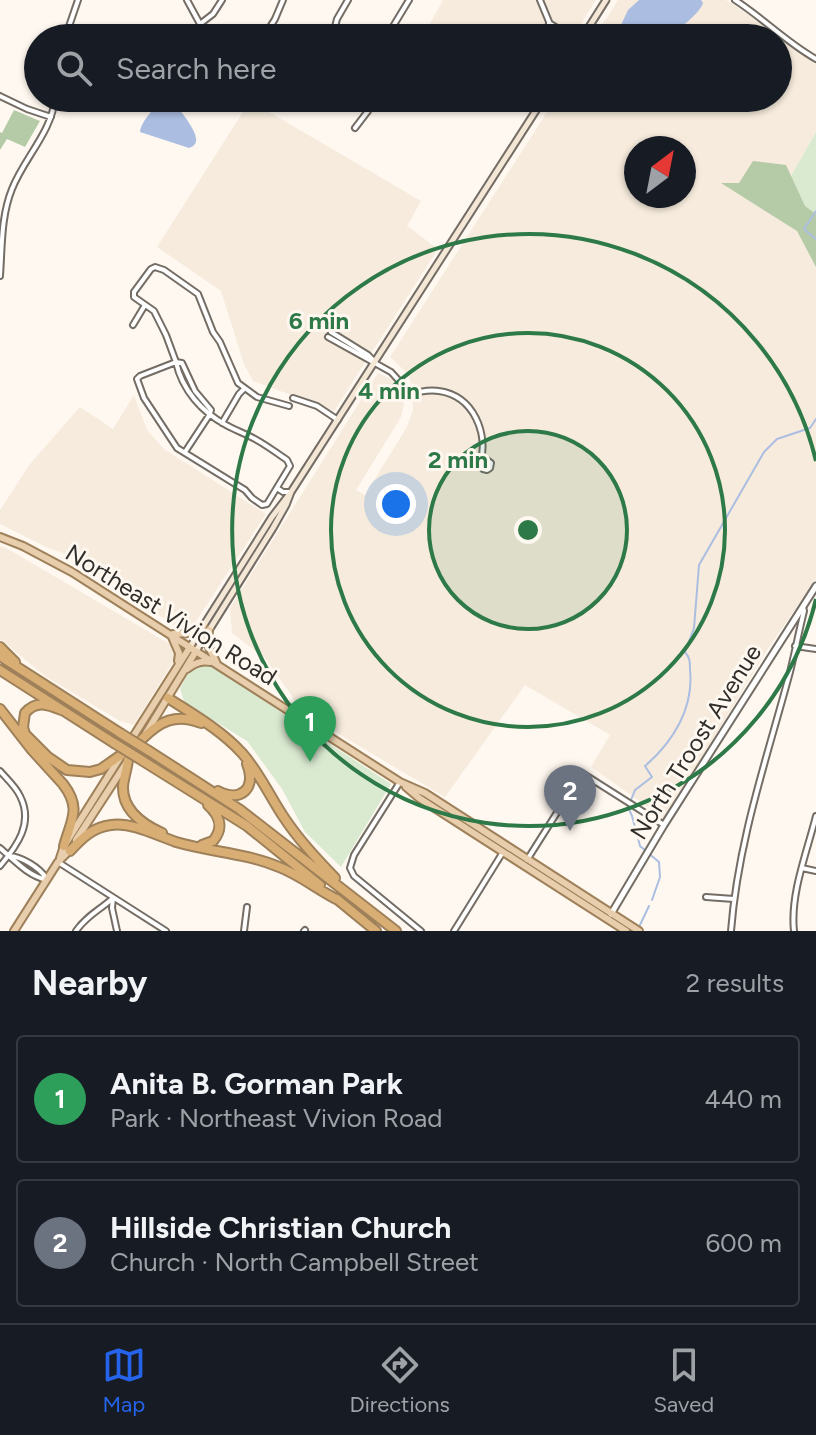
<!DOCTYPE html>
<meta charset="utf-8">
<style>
:root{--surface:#171b24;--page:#242831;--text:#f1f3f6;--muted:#9ea1a6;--line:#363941;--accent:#2563eb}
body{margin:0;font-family:Figtree,sans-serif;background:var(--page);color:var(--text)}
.compass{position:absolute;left:624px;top:136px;width:72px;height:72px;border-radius:50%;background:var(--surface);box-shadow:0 2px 6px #0004;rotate:32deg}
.you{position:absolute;left:396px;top:504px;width:28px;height:28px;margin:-20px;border:6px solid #fff;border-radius:50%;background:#1a73e8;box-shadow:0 0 0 12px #1a73e833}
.badge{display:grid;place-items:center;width:52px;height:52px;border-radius:50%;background:var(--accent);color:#fff;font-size:26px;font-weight:700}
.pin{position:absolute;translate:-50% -66px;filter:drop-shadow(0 2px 4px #0008)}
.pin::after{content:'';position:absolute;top:42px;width:28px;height:24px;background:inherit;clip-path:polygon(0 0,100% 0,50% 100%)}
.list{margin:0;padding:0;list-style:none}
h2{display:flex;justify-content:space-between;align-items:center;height:104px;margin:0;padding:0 32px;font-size:34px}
h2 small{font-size:26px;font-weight:400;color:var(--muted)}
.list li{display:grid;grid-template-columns:52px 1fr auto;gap:24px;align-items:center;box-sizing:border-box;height:128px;margin:0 16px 16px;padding:0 16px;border:2px solid var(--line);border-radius:8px}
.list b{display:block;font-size:30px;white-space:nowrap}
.list p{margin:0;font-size:26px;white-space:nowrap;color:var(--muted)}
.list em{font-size:26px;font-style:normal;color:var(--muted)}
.icon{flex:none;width:44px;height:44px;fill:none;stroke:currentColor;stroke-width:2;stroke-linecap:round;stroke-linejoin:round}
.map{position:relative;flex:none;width:816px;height:931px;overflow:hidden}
.search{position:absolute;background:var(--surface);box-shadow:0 2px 6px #0004;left:24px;right:24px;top:24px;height:88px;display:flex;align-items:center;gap:20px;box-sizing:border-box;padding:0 28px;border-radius:44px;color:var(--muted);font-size:30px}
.sheet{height:392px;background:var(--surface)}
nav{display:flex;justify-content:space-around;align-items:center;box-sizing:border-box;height:112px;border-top:2px solid var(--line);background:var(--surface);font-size:22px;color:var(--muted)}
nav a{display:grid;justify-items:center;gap:4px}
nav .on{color:var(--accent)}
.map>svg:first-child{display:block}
</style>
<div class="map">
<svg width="816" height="931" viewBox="0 0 816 931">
<rect width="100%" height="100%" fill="#fff8f0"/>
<path fill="#f6ebdc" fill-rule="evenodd" d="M 443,0 L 596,0 L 572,38 L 422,38 Z
M 618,0 L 726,0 L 751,16 L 787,45 L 816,64 L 816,132 L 770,213 L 816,243 L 816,579 L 769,647 L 665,819 L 591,767 L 610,735 L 525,685 L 445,797 L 344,737 L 299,706 L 265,658 L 232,633 L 230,608 L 378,373 L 393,380 L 402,393 L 404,405 L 401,417 L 356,490 L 365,495 L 407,427 L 413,410 L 412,386 L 408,374 L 390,357 L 556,98 L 778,98 L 778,38 L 594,38 ZM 636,148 L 684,148 L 684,196 L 636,196 Z
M 250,101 L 421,201 L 407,226 L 438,249 L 334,411 L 253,381 L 244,364 L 221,291 L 157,247 Z
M 134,395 L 147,430 L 164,449 L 266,514 L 195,623 L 180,629 L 63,553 L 46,547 L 0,524 L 0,510 L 30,464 L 80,407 L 113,429 Z
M 0,546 L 8,549 L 173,646 L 176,657 L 134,725 L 120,721 L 45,676 L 0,639 Z"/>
<path fill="#daead1" d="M 816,132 L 816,243 L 770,213 Z
M 205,662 L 391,784 L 341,867 L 305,832 L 282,789 L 247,741 L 184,702 L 180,688 L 192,667 Z"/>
<path fill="#b5cba8" d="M 14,110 L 40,121 L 25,147 L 7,139 L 0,150 L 0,132 L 2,133 Z
M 753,161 L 786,165 L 805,206 L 816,214 L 816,267 L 797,231 L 721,183 L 739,183 Z"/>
<path fill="#abbee1" d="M 639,0 L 701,0 L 703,3 C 701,11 686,23 679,29 L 667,30 L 654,38 L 615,38 L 628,10 Z
M 170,98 C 176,106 202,134 195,144 C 194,146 191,147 189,148 L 140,132 C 141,121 156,106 164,98 Z"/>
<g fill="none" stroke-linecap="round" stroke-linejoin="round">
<path stroke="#abbee1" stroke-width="2" d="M 816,211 L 804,229 L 816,239
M 631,800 L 635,790 L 652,777 L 645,766 C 673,742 694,708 690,670 C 690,662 690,658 685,652 L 694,628 L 699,565 L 764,452 L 777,439 L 810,428 L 816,419
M 628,807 L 632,816 L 640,846 L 659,862 L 660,877 L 652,900
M 639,927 L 649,906"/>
<defs>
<path id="minor" d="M 187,0 L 200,24 L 211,38
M 540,0 L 552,29 L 563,38
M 735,0 C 763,18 786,42 816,59
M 549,23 L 573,38
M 200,24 L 213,14 L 222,0
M 65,38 L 78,0
M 263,38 L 275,19 L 283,0
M 332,38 L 337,19 L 348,0
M 386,38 L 409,0
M 0,96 L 27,109 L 51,117
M 355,128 L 368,111 L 374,98
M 0,276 C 2,247 1,216 12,189 C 24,158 52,132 55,98
M 133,325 L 145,305
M 331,332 L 368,355 L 373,360
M 328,337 L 391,372 L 402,384 L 407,395 C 417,392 428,389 439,391 C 474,396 489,434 480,465 L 483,469 L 487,470 L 490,468 L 491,463 L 483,457
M 176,362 L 140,376 L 137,379 L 144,398 L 177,448 L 245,490 L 252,498 L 262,505 L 267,504 L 290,466 L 287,460 C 277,453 266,445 255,439 C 246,434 235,430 226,425 C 202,412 182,390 176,362 L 166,335 L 154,311 L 134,297 L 134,292 L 151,269 L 155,267 L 164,270 L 198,294 L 213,332 L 220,342 L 238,383 L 257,397 L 289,406
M 176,362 L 182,363 L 195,391 L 211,410 L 210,413
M 293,398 L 317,406 L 338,420
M 222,423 L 239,394 L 244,389
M 185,452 L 210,414
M 277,488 L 283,492 L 291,492
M 795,646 L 816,649
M 0,771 C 7,779 16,787 20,796 C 34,823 17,846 0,866
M 400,782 L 354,855 L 350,868 L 354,876 L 421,931
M 0,848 C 14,860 28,876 47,880
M 9,856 C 21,856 40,868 46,878
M 527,860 L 582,773 L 664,825
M 58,862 L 166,931
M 802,868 L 816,871
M 706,897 L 734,899
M 113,898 L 112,908 L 117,931
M 76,931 C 87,915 100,910 113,898
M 244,931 L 247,907
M 304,931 L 305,930
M 454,931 L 503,852
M 731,931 C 738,841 767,758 790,672 C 795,652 799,631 804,611 L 803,607
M 794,931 C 790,894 807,852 816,816"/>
<path id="tertiary" d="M 611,914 L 664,825 L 816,586"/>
<path id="secondary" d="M 582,38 L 606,0
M 190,647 L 272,517 L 288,496
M 196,651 L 273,528 L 286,505 L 291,492 L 544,98"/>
<path id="primary" d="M 0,537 L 23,546 L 72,572 L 400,782 L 425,793 L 639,931
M 209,630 L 208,645 L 217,664
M 173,634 L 190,633 L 203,626
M 172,637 L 179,653 L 178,661
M 187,669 C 193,664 202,660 210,662
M 146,733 L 196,651
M 406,787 L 419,798 L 626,931
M 76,840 L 140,742
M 60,858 L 64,846 L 190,647
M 14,931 L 58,862 L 70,850"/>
<path id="motorway" d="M 0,647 L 15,662
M 0,656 L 120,733
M 0,670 L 114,743
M 168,698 C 194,715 221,730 242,753 C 259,772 269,795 283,816 C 298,839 316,858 335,878
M 0,709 L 32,750 L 63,784 C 82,809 71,820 64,846
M 64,711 C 49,705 37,699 25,713 L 23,727 L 25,734 L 48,757 L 67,770 L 90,772 L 101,769 L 121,755
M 142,739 C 160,721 176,713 201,723
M 149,751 L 239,809 L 396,931
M 128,760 C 127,769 124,777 123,786 C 122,810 142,824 162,833
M 143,761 L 247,826 L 320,885
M 218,791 C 241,803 257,788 247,764
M 202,845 L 213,841 C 224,828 220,816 208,805
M 70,851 C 82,838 93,827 111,825 C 132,822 156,835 176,842 C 210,852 246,853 279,867 C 300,875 318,890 338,900
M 337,899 L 376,931"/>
</defs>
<use href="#minor" stroke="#736d66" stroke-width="8"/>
<use href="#tertiary" stroke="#736d66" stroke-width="9"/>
<use href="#secondary" stroke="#736d66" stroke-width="9"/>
<use href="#primary" stroke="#9e815a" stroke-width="10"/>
<use href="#motorway" stroke="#9e815a" stroke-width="12"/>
<use href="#minor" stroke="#fff" stroke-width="4"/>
<use href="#tertiary" stroke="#fff" stroke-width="5"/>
<use href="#secondary" stroke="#f4e7d5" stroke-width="5"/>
<use href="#primary" stroke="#e8ceac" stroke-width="6"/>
<use href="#motorway" stroke="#d9ae74" stroke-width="8"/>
<defs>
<path id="motorway-bridge" d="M 120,733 L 149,751
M 114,743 L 143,761"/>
</defs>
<use href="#motorway-bridge" stroke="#9e815a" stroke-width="12" stroke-linecap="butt"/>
<use href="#motorway-bridge" stroke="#d9ae74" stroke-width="8"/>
</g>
<circle cx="528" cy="530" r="99" fill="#2d7947" fill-opacity=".12"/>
<g fill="none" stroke="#2d7947" stroke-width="4">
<circle cx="528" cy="530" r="99"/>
<circle cx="528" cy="530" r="197"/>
<path d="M816 599A296 296 0 1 1 816 461"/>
</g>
<g text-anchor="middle" stroke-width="6" stroke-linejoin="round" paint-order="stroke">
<g font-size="24" fill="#302e2b" stroke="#fff8f0">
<text transform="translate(171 615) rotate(32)" y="8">Northeast Vivion Road</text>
<text transform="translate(696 742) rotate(-58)" y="8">North Troost Avenue</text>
</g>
</g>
<circle cx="528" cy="530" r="12" fill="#2d7947" stroke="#fff8f0" stroke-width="4"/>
<g font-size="24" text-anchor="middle" font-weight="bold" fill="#2d7947" stroke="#fff8f0" stroke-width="6" stroke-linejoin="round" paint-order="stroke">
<text x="319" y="329">6 min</text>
<text x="389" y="399">4 min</text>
<text x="458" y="468">2 min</text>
</g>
</svg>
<svg class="compass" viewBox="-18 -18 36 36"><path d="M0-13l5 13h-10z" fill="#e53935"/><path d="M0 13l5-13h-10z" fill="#9ea1a6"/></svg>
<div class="you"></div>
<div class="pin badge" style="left:310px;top:762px;background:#2e9e5b">1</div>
<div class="pin badge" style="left:570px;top:831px;background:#6b7280">2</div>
<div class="search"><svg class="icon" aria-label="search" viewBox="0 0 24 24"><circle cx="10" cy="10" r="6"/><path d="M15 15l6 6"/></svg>Search here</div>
</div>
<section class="sheet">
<h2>Nearby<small>2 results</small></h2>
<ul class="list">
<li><span class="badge" style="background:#2e9e5b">1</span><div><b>Anita B. Gorman Park</b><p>Park · Northeast Vivion Road</p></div><em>440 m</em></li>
<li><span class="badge" style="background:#6b7280">2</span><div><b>Hillside Christian Church</b><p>Church · North Campbell Street</p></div><em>600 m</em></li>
</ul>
</section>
<nav>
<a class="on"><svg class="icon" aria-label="map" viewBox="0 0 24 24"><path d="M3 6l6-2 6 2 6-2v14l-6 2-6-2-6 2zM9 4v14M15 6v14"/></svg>Map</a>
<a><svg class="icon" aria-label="directions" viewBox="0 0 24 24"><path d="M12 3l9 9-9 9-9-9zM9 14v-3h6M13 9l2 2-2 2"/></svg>Directions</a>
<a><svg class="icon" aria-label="saved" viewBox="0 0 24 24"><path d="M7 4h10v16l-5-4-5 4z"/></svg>Saved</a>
</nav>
